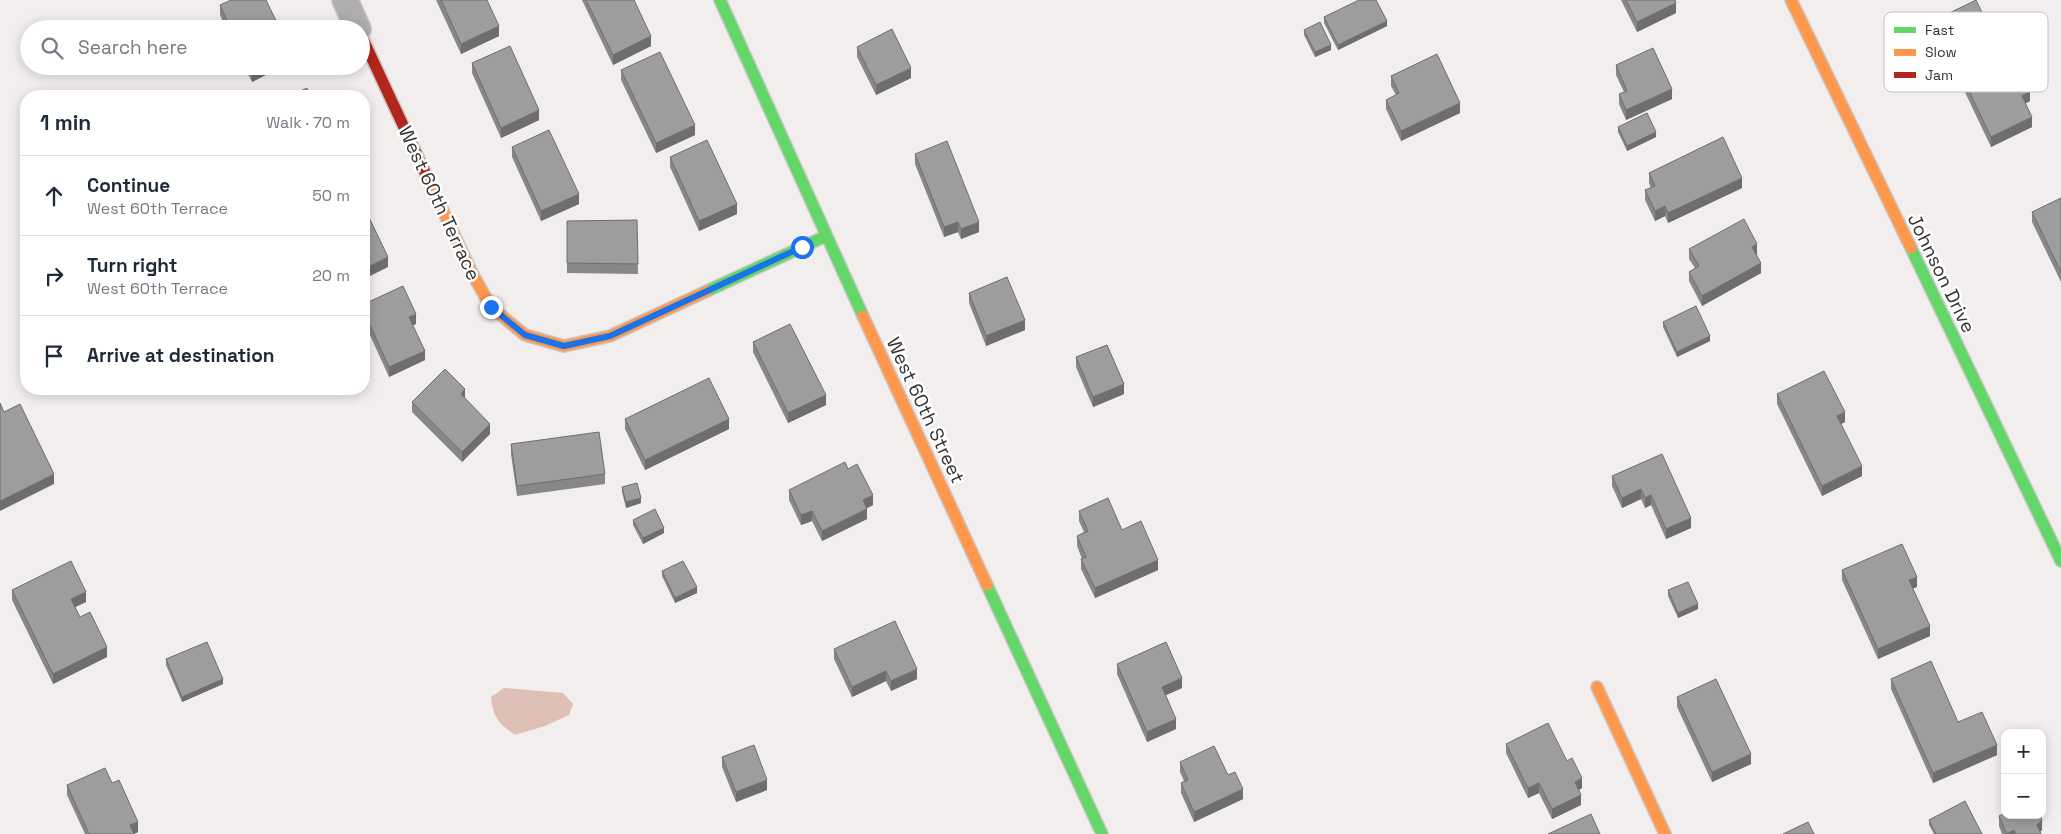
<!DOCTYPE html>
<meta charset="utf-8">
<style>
:root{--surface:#fff;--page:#f6f6f7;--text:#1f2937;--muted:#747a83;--line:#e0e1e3}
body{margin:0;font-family:"Space Grotesk",sans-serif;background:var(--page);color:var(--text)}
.controls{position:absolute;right:15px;bottom:15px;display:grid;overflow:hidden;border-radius:10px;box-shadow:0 2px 12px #0003}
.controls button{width:45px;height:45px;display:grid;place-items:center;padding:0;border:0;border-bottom:1px solid var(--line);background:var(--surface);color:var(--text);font:25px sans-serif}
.stop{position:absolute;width:15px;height:15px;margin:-11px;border:4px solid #1a73e8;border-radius:50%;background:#fff}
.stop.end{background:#1a73e8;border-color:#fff;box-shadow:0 1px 5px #0008}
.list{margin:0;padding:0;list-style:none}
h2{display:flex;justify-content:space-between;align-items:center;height:65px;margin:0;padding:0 20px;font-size:21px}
h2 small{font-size:16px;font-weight:400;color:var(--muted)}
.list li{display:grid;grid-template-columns:32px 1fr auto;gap:15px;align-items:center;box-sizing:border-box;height:80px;padding:0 20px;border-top:1px solid var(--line)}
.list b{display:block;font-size:19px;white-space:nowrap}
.list p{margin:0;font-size:16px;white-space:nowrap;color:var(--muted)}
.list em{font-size:16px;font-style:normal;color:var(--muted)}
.icon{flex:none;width:28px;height:28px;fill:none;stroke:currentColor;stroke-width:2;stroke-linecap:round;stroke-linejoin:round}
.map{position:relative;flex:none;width:2061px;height:834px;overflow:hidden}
.search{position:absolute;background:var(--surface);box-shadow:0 2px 12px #0003;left:20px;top:20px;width:350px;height:55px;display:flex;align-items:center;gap:12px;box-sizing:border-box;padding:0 18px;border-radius:28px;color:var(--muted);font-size:19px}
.panel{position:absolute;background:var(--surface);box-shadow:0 2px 12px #0003;left:20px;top:90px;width:350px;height:305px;border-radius:20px}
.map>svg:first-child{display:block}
</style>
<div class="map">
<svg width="2061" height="834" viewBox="0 0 2061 834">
<rect width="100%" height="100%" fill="#f2eeed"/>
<path fill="#dfc0b7" d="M 504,688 L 563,693 L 573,704 L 569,715 L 545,726 L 515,735 C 499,724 493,717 491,697 Z"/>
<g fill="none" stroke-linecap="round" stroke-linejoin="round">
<defs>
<path id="street" d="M 345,0 L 358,29"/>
<path id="fast" d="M 720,0 L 863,316
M 1911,248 L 2061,561
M 707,291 L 826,236
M 987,585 L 1102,834"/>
<path id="slow" d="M 1791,0 L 1911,248
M 429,181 L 472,273 L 491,307 L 525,335 L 564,346 L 610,336 L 707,291
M 863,316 L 987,585
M 1597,687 L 1665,834"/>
<path id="jam" d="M 361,35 L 429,181"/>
</defs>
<use href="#street" stroke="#cbc9c8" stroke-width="28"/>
<use href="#fast" stroke="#cbc9c8" stroke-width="14"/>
<use href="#slow" stroke="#cbc9c8" stroke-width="14"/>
<use href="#jam" stroke="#cbc9c8" stroke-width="14"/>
<use href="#street" stroke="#b0adad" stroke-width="25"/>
<use href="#fast" stroke="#63d668" stroke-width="11"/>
<use href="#slow" stroke="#ff974d" stroke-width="11"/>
<use href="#jam" stroke="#b3261e" stroke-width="11"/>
</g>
<path fill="#888787" d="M 436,0 L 487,0 L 499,36 L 461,54 Z
M 582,0 L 634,0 L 651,46 L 613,65 Z
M 1621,0 L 1675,0 L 1676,13 L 1637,32 Z
M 220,5 L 280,29 L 226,29 L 220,15 Z
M 1324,17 L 1387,26 L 1338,50 L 1324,23 Z
M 1935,20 L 2000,50 L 2030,101 L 2025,104 L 2032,127 L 1991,147 L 1935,29 Z
M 1304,30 L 1331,50 L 1315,57 L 1304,35 Z
M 857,47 L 911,78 L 876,95 L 857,57 Z
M 472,63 L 539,120 L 501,138 L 472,73 Z
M 1616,65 L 1672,99 L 1626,120 L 1619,104 L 1619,94 L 1624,92 L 1616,75 Z
M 244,66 L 283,66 L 252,82 Z
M 621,70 L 695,135 L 656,153 L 621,80 Z
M 1391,76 L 1460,113 L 1401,141 L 1386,109 L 1386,100 L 1396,95 L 1391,86 Z
M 1618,127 L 1656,137 L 1627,151 L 1618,132 Z
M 512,147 L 579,204 L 541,221 L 512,157 Z
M 915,154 L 979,232 L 961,239 L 958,232 L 944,237 L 915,164 Z
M 670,157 L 737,214 L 699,231 L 670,167 Z
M 1649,173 L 1742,188 L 1668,223 L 1665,216 L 1655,221 L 1645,200 L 1645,190 L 1651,188 L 1649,183 Z
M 2061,198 L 2061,282 L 2032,222 L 2032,212 Z
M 637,220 L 638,274 L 567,273 L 567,221 Z
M 1689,249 L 1757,254 L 1757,255 L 1761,273 L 1702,306 L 1689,281 L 1689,272 L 1695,268 L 1689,259 Z
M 969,293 L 1025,330 L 986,346 L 969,303 Z
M 364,304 L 416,324 L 413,325 L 425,360 L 389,377 L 364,322 Z
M 1663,322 L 1710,341 L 1677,357 L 1663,327 Z
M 753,342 L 826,405 L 788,423 L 753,352 Z
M 1076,357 L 1124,394 L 1093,407 L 1076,367 Z
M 1777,394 L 1845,422 L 1841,424 L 1862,476 L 1822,496 L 1777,404 Z
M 412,402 L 490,434 L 462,462 L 412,412 Z
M 625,419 L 729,429 L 645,470 L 625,429 Z
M 511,444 L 605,474 L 605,484 L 517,496 L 511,454 Z
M 1662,454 L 1691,528 L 1666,539 L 1651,505 L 1645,508 L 1641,499 L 1622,508 L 1612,486 L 1612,476 Z
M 848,469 L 873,505 L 867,508 L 867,519 L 822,541 L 812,521 L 801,525 L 789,500 L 789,490 Z
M 622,487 L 641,503 L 626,508 L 622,492 Z
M 1079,511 L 1122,530 L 1158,570 L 1095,598 L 1081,569 L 1081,559 L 1082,559 L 1077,546 L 1077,536 L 1084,532 L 1079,521 Z
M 633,520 L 664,533 L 643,544 L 633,525 Z
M 1842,570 L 1917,587 L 1913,588 L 1930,636 L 1878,659 L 1842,580 Z
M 662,571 L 697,593 L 675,603 L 662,576 Z
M 12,590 L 86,602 L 75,607 L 80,617 L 107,657 L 53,684 L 12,600 Z
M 1668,590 L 1698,609 L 1678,618 L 1668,596 Z
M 834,649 L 917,679 L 891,691 L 886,681 L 852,697 L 834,659 Z
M 166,659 L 223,684 L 182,702 L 166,665 Z
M 1117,664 L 1182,688 L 1166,695 L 1176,729 L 1147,742 L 1117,674 Z
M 1891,679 L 1958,722 L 1997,755 L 1933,783 L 1891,689 Z
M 1677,697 L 1751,764 L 1712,782 L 1677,707 Z
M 1506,744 L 1567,761 L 1582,788 L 1579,790 L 1581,805 L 1552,819 L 1539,793 L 1528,798 L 1506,753 Z
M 722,757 L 767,790 L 736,802 L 722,767 Z
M 1180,762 L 1228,775 L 1243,799 L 1194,822 L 1181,793 L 1181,783 L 1184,781 L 1180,772 Z
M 112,783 L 138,832 L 134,834 L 85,834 L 67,795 L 67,785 Z
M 2005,791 L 2005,806 L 2003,801 L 2003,792 Z
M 1999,816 L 2042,830 L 2040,832 L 2041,834 L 2002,834 L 1999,826 Z
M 1929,820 L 1982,834 L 1934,834 L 1929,825 Z"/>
<path fill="#6f6e6e" d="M 1676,3 L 1676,13 L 1637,32 L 1637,22 Z
M 1387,21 L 1387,26 L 1338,50 L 1338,45 Z
M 499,26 L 499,36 L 461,54 L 461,44 Z
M 651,36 L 651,46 L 613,65 L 613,55 Z
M 1331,45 L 1331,50 L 1315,57 L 1315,52 Z
M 262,66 L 283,66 L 252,82 L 252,72 Z
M 911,68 L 911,78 L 876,95 L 876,85 Z
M 1672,89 L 1672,99 L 1626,120 L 1626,110 Z
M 2030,91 L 2030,101 L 2022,105 L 2022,96 Z
M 1460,103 L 1460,113 L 1401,141 L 1401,131 Z
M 539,110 L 539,120 L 501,138 L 501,128 Z
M 2032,117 L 2032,127 L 1991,147 L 1991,137 Z
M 695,125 L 695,135 L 656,153 L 656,143 Z
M 1656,132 L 1656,137 L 1627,151 L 1627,146 Z
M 1742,178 L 1742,188 L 1668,223 L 1668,213 Z
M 579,194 L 579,204 L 541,221 L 541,211 Z
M 737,204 L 737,214 L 699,231 L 699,221 Z
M 1665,206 L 1665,216 L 1655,221 L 1655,211 Z
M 958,222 L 958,232 L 944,237 L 944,227 Z
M 979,222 L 979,232 L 961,239 L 961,229 Z
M 1757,244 L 1757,254 L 1752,257 L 1752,247 Z
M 388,257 L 388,267 L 364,279 L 364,269 Z
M 1761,263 L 1761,273 L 1702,306 L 1702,296 Z
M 416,314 L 416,324 L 409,327 L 409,317 Z
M 1025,320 L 1025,330 L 986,346 L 986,336 Z
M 1710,336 L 1710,341 L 1677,357 L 1677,352 Z
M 425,351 L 425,360 L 389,377 L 389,367 Z
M 1124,384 L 1124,394 L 1093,407 L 1093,397 Z
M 465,389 L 465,399 L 461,394 Z
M 826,395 L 826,405 L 788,423 L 788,413 Z
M 1845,412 L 1845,422 L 1837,426 L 1837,416 Z
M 729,419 L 729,429 L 645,470 L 645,460 Z
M 490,424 L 490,434 L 462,462 L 462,452 Z
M 1862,466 L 1862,476 L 1822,496 L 1822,486 Z
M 54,474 L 54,484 L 0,511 L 0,501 Z
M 1641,489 L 1641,499 L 1622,508 L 1622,498 Z
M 873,495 L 873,505 L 863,510 L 863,500 Z
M 1651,495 L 1651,505 L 1645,508 L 1645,498 Z
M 641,498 L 641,503 L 626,508 L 626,502 Z
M 867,509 L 867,519 L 822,541 L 822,531 Z
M 812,511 L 812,521 L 801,525 L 801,515 Z
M 1691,518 L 1691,528 L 1666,539 L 1666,529 Z
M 664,528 L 664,533 L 643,544 L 643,538 Z
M 1158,560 L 1158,570 L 1095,598 L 1095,588 Z
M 1917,577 L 1917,587 L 1909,590 L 1909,580 Z
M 697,587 L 697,593 L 675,603 L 675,598 Z
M 86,592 L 86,602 L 71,609 L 71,599 Z
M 1698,604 L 1698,609 L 1678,618 L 1678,613 Z
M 1930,626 L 1930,636 L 1878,659 L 1878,649 Z
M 107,647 L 107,657 L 53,684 L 53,674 Z
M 917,669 L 917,679 L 891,691 L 891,681 Z
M 886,671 L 886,681 L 852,697 L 852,687 Z
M 1182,678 L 1182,688 L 1162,697 L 1162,687 Z
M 223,679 L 223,684 L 182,702 L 182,697 Z
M 1176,719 L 1176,729 L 1147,742 L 1147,732 Z
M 1997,745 L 1997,755 L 1933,783 L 1933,773 Z
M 1751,754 L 1751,764 L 1712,782 L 1712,772 Z
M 1582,778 L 1582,788 L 1575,792 L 1575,782 Z
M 767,780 L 767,790 L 736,802 L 736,792 Z
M 1539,783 L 1539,793 L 1528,798 L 1528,788 Z
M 1243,789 L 1243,799 L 1194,822 L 1194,812 Z
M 1581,795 L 1581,805 L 1552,819 L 1552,809 Z
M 2042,820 L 2042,830 L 2038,834 L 2037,825 Z
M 138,822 L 138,832 L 133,834 L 130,825 Z
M 2014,830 L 2014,834 L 2007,834 Z"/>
<path fill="#9e9d9d" stroke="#6f6e6e" d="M 231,0 L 266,0 L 280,29 L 231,29 L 220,5 Z
M 441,0 L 487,0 L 499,26 L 461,44 Z
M 586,0 L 634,0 L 651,36 L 613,55 Z
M 1359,0 L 1376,0 L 1387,21 L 1338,45 L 1324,17 Z
M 1626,0 L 1675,0 L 1676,3 L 1637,22 Z
M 1976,0 L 2000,50 L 2008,46 L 2030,91 L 2022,96 L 2032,117 L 1991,137 L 1935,20 Z
M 1320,22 L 1331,45 L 1315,52 L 1304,30 Z
M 892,29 L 911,68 L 876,85 L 857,47 Z
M 510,46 L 539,110 L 501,128 L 472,63 Z
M 1653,48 L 1672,89 L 1626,110 L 1619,94 L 1627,91 L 1616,65 Z
M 660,52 L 695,125 L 656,143 L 621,70 Z
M 1437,54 L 1460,103 L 1401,131 L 1386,100 L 1399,93 L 1391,76 Z
M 249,66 L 262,66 L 252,72 Z
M 307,88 L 311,96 L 290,96 Z
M 1647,113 L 1656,132 L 1627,146 L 1618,127 Z
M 549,130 L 579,194 L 541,211 L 512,147 Z
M 1723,137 L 1742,178 L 1668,213 L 1665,206 L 1655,211 L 1645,190 L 1655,186 L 1649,173 Z
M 707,140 L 737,204 L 699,221 L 670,157 Z
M 947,141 L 979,222 L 961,229 L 958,222 L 944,227 L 915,154 Z
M 2061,198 L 2061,272 L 2032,212 Z
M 364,207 L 388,257 L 364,269 Z
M 1744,219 L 1757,244 L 1752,247 L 1761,263 L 1702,296 L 1689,272 L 1699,266 L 1689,249 Z
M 637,220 L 638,264 L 567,263 L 567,221 Z
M 1007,277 L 1025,320 L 986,336 L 969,293 Z
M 403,286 L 416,314 L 409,317 L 425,351 L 389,367 L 364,312 L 364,304 Z
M 1696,306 L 1710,336 L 1677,352 L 1663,322 Z
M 790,324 L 826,395 L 788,413 L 753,342 Z
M 1107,345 L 1124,384 L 1093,397 L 1076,357 Z
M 445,369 L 465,389 L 461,394 L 490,424 L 462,452 L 412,402 Z
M 1824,371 L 1845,412 L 1837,416 L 1862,466 L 1822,486 L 1777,394 Z
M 709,378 L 729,419 L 645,460 L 625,419 Z
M 0,403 L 4,412 L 20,404 L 54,474 L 0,501 Z
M 599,432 L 605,474 L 517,486 L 511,444 Z
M 1662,454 L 1691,518 L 1666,529 L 1651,495 L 1645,498 L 1641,489 L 1622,498 L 1612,476 Z
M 845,462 L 848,469 L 857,464 L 873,495 L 863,500 L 867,509 L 822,531 L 812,511 L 801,515 L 789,490 Z
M 637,483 L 641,498 L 626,502 L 622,487 Z
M 1108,498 L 1122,530 L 1141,521 L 1158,560 L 1095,588 L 1081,559 L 1086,557 L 1077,536 L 1088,531 L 1079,511 Z
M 655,509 L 664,528 L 643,538 L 633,520 Z
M 1902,544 L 1917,577 L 1909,580 L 1930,626 L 1878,649 L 1842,570 Z
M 71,561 L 86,592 L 71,599 L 80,617 L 90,612 L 107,647 L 53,674 L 12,590 Z
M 683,561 L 697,587 L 675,598 L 662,571 Z
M 1688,582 L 1698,604 L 1678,613 L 1668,590 Z
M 895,621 L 917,669 L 891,681 L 886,671 L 852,687 L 834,649 Z
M 207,642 L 223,679 L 182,697 L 166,659 Z
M 1166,642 L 1182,678 L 1162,687 L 1176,719 L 1147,732 L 1117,664 Z
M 1931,661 L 1958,722 L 1982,712 L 1997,745 L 1933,773 L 1891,679 Z
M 1716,679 L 1751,754 L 1712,772 L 1677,697 Z
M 1548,723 L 1567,761 L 1572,758 L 1582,778 L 1575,782 L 1581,795 L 1552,809 L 1539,783 L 1528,788 L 1506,744 Z
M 754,745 L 767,780 L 736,792 L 722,757 Z
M 1214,746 L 1228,775 L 1235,772 L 1243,789 L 1194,812 L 1181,783 L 1188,780 L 1180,762 Z
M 105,768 L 112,783 L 119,780 L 138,822 L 130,825 L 134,834 L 89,834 L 67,785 Z
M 1965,801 L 1982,834 L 1936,834 L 1929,820 Z
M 2005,813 L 2005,815 L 2040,815 L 2042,820 L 2037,825 L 2041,834 L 2016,834 L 2014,830 L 2007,834 L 1999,816 Z
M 1591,814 L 1600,834 L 1548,834 Z
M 1808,822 L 1814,834 L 1783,834 Z"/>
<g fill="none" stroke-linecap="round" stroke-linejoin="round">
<path stroke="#1a73e8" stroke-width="6" d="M 491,307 L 525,335 L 564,346 L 610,336 L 802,247"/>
</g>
<g text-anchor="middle" stroke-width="5" stroke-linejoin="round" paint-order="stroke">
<g font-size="19" fill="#333130" stroke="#fff">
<text transform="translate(440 203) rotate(65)" y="7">West 60th Terrace</text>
<text transform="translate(1942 273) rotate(64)" y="7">Johnson Drive</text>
<text transform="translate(926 410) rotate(65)" y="7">West 60th Street</text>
</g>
</g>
<rect x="1884" y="12" width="164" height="80" rx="8" fill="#fff" stroke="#c2c1c1" stroke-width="1"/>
<rect x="1894" y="27" width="22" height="6" fill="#63d668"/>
<rect x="1894" y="49" width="22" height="7" fill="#ff974d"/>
<rect x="1894" y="72" width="22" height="6" fill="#b3261e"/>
<g font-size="14" fill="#333130">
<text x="1925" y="35">Fast</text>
<text x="1925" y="57">Slow</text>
<text x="1925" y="80">Jam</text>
</g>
</svg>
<div class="controls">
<button>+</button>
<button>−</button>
</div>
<div class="stop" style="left:802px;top:247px"></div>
<div class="stop end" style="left:491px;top:307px"></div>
<div class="search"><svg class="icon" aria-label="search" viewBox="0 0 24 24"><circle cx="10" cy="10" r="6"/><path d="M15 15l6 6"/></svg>Search here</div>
<section class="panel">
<h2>1 min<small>Walk · 70 m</small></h2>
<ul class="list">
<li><svg class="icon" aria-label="ahead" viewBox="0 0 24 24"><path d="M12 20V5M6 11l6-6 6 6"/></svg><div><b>Continue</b><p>West 60th Terrace</p></div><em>50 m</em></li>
<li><svg class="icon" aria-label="right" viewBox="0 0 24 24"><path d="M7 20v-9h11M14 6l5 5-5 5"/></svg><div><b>Turn right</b><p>West 60th Terrace</p></div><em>20 m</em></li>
<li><svg class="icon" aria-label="arrive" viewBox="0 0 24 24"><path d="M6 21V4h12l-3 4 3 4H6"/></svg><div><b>Arrive at destination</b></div></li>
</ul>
</section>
</div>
